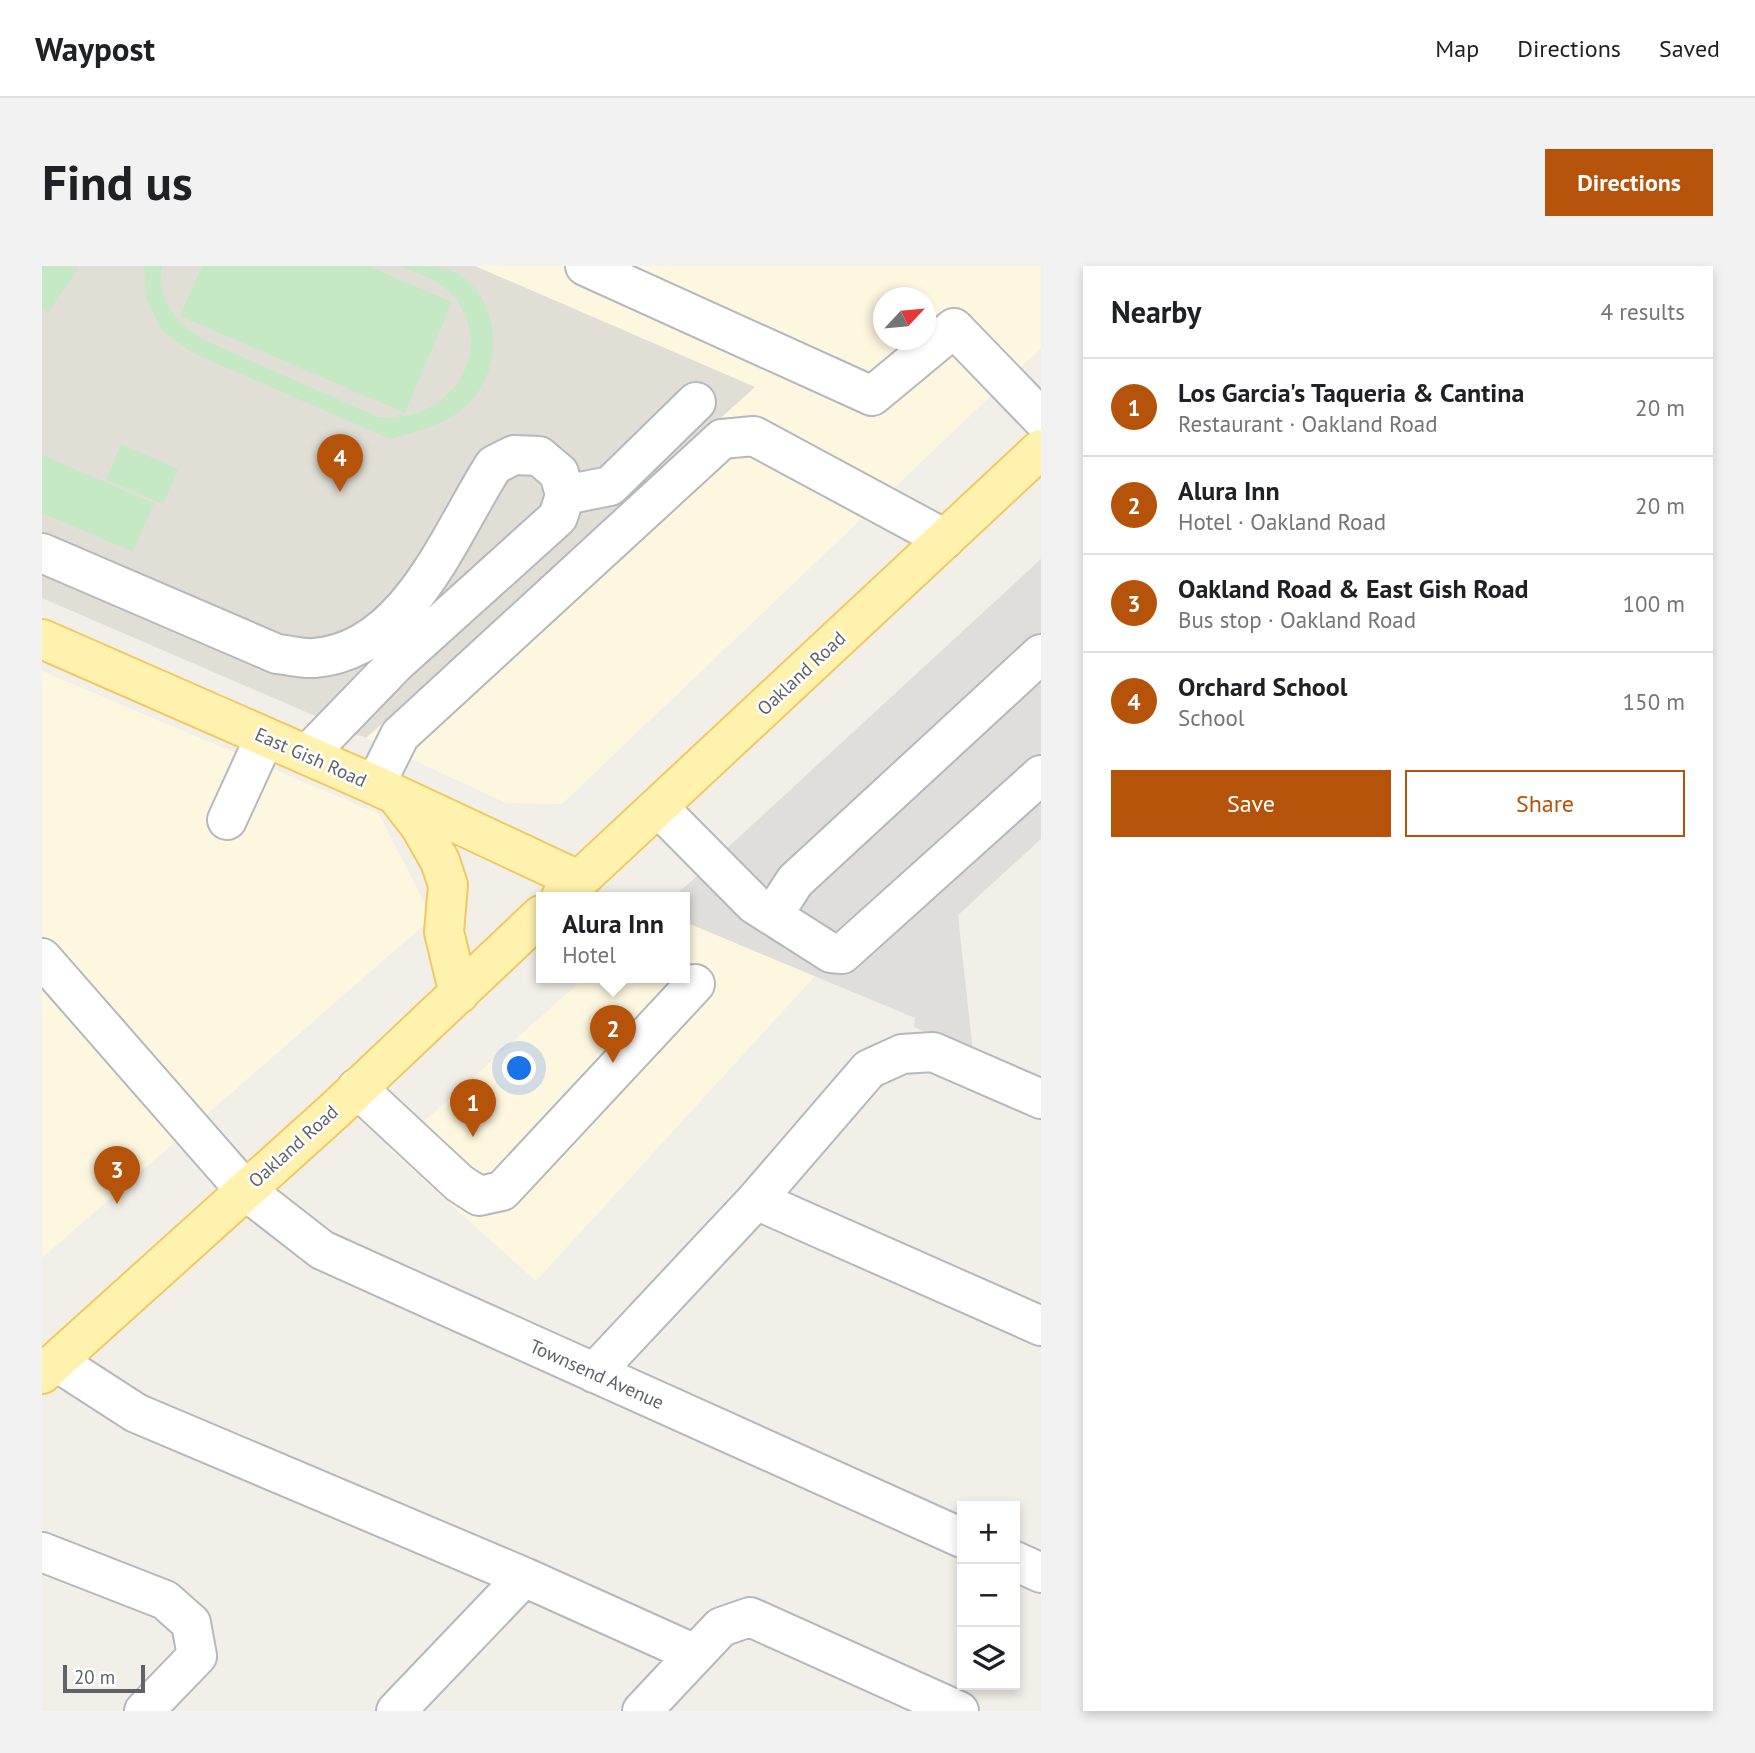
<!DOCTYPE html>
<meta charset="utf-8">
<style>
:root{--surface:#fff;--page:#f2f2f2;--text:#202124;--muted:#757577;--line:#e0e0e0;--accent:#b45309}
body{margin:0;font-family:"PT Sans",sans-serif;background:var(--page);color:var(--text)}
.controls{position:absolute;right:21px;bottom:21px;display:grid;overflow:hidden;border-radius:0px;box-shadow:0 4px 10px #0003}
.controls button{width:63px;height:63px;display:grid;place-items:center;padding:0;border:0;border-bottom:2px solid var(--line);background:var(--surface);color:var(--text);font:35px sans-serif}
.compass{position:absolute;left:831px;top:21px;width:63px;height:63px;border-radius:50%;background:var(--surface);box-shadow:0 4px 10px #0003;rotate:64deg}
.scale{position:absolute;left:21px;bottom:18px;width:82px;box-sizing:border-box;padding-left:7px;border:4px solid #5f6368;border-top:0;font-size:19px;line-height:24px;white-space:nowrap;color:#5f6368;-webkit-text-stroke:5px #fff;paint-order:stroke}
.you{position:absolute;left:478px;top:803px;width:24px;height:24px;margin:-18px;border:5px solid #fff;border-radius:50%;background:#1a73e8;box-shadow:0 0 0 10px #1a73e833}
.badge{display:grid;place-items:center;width:46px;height:46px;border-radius:50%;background:var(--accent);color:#fff;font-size:23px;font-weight:700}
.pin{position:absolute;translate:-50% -58px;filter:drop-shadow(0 2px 4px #0008)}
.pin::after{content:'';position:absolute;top:37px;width:24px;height:21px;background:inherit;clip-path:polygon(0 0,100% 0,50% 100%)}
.popup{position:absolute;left:494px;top:626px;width:154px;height:91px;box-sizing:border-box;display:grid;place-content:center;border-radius:0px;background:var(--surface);filter:drop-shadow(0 2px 5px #0005);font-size:23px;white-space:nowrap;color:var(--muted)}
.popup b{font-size:26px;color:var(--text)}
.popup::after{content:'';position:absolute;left:50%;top:100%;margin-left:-14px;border:14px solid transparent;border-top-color:var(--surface)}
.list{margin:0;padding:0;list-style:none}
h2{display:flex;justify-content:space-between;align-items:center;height:91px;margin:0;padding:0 28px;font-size:30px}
h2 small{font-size:23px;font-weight:400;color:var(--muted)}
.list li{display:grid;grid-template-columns:46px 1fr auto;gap:21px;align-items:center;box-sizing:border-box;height:98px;padding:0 28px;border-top:2px solid var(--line)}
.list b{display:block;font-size:26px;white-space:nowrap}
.list p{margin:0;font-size:23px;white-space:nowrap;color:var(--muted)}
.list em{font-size:23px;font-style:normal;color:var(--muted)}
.actions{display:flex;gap:14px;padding:21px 28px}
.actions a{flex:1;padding:16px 0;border:2px solid var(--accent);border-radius:0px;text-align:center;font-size:24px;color:var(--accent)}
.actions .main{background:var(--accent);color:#fff}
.icon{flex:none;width:38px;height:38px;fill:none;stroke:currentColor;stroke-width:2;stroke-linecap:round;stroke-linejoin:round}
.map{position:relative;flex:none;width:999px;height:1445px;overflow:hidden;border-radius:0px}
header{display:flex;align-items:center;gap:42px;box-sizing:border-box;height:98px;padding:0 35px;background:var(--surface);border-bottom:2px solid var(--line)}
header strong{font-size:33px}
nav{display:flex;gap:38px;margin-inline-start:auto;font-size:24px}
.intro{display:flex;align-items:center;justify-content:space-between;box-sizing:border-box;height:168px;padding:0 42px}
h1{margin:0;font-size:49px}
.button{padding:18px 32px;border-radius:0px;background:var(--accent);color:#fff;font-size:24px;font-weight:700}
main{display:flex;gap:42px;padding:0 42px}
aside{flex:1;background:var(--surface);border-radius:0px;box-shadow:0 4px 10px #0003}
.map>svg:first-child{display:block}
</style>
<header>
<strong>Waypost</strong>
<nav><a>Map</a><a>Directions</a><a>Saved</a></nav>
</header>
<div class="intro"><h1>Find us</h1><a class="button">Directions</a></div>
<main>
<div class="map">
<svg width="999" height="1445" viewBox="0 0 999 1445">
<rect width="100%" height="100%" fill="#f1efe8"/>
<path fill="#fef7e0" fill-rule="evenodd" d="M 433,0 L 999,0 L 999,82 L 520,538 L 464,537 L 324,472 L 713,121 ZM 842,32 L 884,32 L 884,74 L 842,74 Z
M 0,405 L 337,548 L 390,652 L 0,992 Z
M 643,656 L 774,709 L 494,1015 L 349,885 L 543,711 L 643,711 Z"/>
<path fill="#e0deda" d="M 999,293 L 999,573 L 916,649 L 931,786 L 872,761 L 873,752 L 643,656 L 643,631 L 632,631 Z"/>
<path fill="#e1ded6" d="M 0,0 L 433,0 L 713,121 L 324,472 L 0,332 Z"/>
<path fill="#c5e8c5" d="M 0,0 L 37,2 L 6,46 L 0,41 Z
M 102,0 L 120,0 C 113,33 137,59 162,74 L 336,151 C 402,160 457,90 413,32 C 400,15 377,8 358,0 C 377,0 398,0 415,7 C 462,36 462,108 422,142 C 402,159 372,166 348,173 L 151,87 L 121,66 L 104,33 Z
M 160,0 L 326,0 L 410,36 L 363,147 L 138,50 Z
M 79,178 L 136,203 L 121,238 L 64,214 Z
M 0,189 L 112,237 L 91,286 L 0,247 Z"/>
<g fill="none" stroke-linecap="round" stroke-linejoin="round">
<defs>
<path id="minor" d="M 543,0 L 830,130 L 912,62 L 999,152
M 523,229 L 568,220 L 654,136
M 0,287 L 235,388 C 247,389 261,393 272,392 C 366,385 408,267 452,199 L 472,189 L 497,190 L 517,207 L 523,229 L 516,251 L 353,398 L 265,489
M 333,519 L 358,469 L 680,173 L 712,170 L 903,273
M 617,542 L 712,638 L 789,687 L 800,688 L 999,509
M 185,554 L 223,471
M 731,649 L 753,615 L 999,388
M 0,692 L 203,924 L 280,984 L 920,1272
M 315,822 L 417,917 L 437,930 L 460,925 L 653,718
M 714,934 L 999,1060
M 15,1096 L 94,1147 L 482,1311 L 653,1388
M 552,1107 L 714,934 L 827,803 L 860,788 L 891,786 L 999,833
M 0,1286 L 123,1334 L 149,1357 L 155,1390 L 102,1445
M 973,1295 L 999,1307
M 354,1445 L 482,1311
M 600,1445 L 679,1361 L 708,1351 L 917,1445"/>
<path id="major" d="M 0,373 L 333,519 L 536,614
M 357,533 L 378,560 L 398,595 L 406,619 L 402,666 L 417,728
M 519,631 L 999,183
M 0,1108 L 293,844 L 499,649"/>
</defs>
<use href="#minor" stroke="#b5b8bc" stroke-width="42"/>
<use href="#major" stroke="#f2c960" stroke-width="42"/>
<use href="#minor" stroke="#fff" stroke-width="38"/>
<use href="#major" stroke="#fff2af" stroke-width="38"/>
</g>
<g text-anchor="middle" stroke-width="5" stroke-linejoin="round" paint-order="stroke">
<g font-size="19" fill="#5f6368" stroke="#fff">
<text transform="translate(759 407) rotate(-43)" y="7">Oakland Road</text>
<text transform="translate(269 491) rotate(24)" y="7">East Gish Road</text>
<text transform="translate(251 880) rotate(-42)" y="7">Oakland Road</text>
<text transform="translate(555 1108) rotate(24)" y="7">Townsend Avenue</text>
</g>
</g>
</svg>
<div class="controls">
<button>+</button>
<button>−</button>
<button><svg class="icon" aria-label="layers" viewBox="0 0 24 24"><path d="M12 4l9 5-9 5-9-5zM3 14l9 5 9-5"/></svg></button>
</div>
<svg class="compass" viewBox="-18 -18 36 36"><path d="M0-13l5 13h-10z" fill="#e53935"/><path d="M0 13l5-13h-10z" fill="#757577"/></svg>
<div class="scale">20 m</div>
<div class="you"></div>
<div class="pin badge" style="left:431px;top:871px">1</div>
<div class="pin badge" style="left:571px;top:797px">2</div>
<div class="popup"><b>Alura Inn</b>Hotel</div>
<div class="pin badge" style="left:75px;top:938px">3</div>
<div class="pin badge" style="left:298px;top:226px">4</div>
</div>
<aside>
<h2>Nearby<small>4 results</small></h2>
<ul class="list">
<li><span class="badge">1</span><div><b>Los Garcia's Taqueria &amp; Cantina</b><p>Restaurant · Oakland Road</p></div><em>20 m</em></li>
<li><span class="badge">2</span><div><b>Alura Inn</b><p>Hotel · Oakland Road</p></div><em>20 m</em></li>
<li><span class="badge">3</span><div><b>Oakland Road &amp; East Gish Road</b><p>Bus stop · Oakland Road</p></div><em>100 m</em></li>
<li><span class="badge">4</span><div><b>Orchard School</b><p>School</p></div><em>150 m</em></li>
</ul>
<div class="actions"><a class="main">Save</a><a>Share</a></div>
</aside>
</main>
